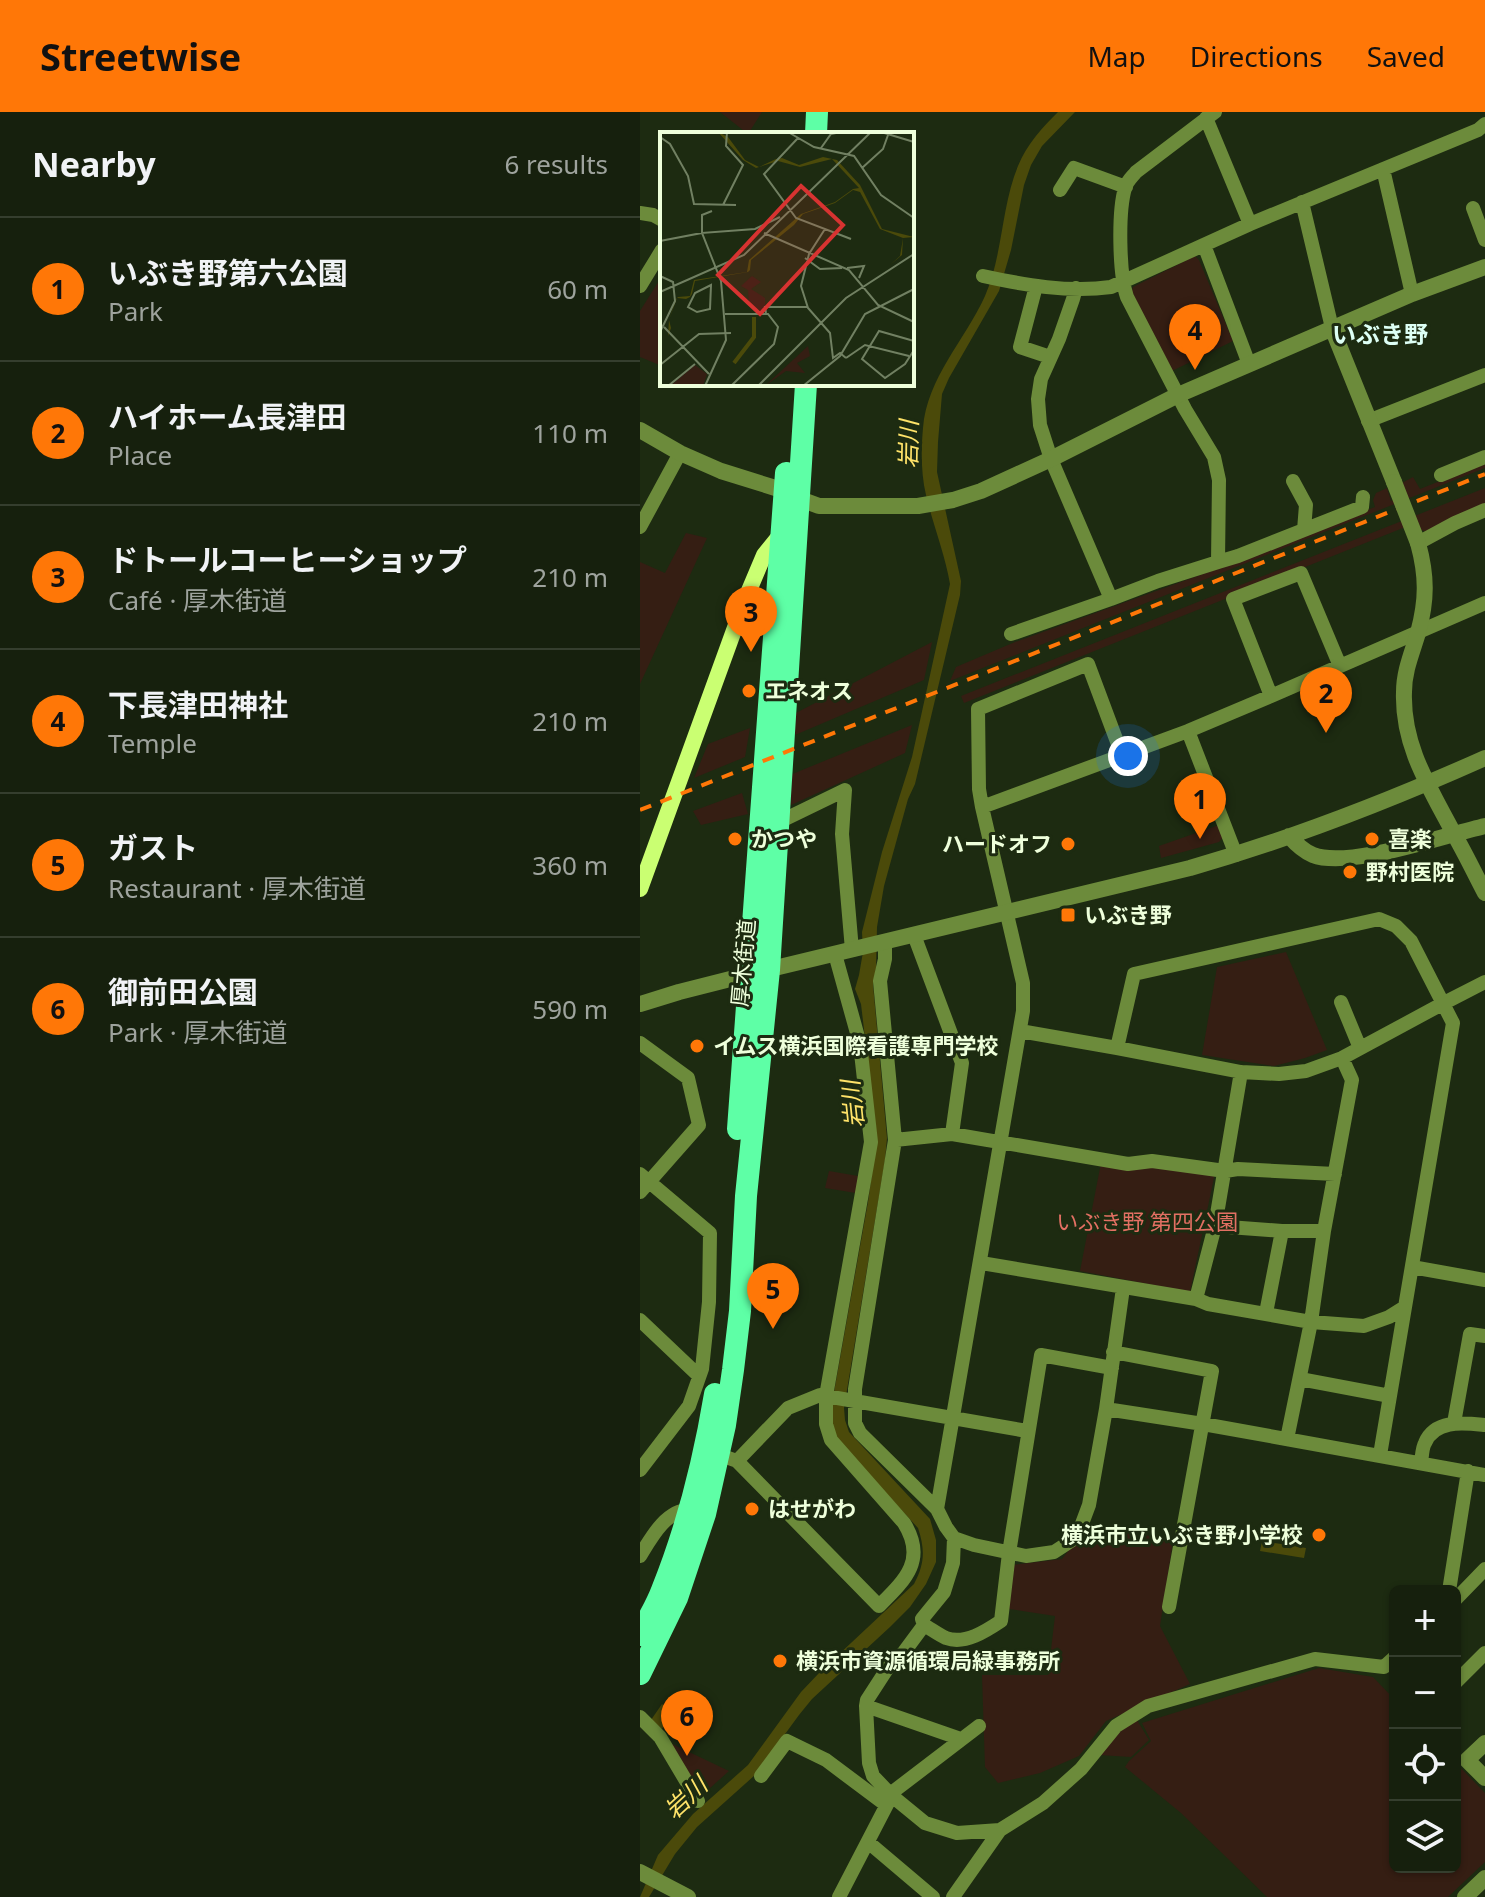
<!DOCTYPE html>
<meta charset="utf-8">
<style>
:root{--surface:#16200d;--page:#1f2816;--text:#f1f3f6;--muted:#9ea39d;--line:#353e2e;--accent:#ff7707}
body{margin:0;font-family:"Noto Sans","Noto Sans JP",sans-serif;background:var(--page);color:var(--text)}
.controls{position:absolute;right:24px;bottom:24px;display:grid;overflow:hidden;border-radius:12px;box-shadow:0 2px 6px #0004}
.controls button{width:72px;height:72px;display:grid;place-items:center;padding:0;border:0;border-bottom:2px solid var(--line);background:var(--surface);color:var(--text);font:40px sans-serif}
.you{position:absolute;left:488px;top:644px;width:28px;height:28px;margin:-20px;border:6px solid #fff;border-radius:50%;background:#1a73e8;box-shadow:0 0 0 12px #1a73e833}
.badge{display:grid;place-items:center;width:52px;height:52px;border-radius:50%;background:var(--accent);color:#111;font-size:26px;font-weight:700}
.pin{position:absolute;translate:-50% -66px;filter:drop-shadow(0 2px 4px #0008)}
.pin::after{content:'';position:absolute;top:42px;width:28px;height:24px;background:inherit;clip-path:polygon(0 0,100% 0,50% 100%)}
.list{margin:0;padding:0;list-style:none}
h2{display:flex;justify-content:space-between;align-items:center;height:104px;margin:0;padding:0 32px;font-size:34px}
h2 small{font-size:26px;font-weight:400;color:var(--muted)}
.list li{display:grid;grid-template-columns:52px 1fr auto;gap:24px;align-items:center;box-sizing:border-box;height:144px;padding:0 32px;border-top:2px solid var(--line)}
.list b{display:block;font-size:30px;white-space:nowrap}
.list p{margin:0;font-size:26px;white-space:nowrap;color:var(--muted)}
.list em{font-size:26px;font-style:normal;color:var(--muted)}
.icon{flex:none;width:44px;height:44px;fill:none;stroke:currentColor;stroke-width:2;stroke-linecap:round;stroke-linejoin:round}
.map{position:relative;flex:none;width:845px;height:1785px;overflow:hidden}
header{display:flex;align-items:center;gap:48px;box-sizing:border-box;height:112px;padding:0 40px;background:var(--accent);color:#111}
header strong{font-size:38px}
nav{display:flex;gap:44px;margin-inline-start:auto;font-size:28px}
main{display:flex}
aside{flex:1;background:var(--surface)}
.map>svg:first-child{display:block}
</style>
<header>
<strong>Streetwise</strong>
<nav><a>Map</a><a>Directions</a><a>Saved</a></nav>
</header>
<main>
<aside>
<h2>Nearby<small>6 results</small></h2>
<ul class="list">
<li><span class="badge">1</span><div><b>いぶき野第六公園</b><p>Park</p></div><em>60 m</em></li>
<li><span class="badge">2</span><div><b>ハイホーム長津田</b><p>Place</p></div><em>110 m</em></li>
<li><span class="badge">3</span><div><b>ドトールコーヒーショップ</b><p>Café · 厚木街道</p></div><em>210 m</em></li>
<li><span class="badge">4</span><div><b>下長津田神社</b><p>Temple</p></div><em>210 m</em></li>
<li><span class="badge">5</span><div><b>ガスト</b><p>Restaurant · 厚木街道</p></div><em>360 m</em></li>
<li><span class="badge">6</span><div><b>御前田公園</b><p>Park · 厚木街道</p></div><em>590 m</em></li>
</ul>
</aside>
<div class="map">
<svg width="845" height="1785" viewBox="0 0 845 1785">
<rect width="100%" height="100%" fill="#1d2b11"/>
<path fill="#351e13" d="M 80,0 L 122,0 L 108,22 Z
M 555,144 L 559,148 L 593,229 L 532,259 L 491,182 L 493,175 Z
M 22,164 L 22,254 L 0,245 L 0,199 Z
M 845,351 L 845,356 L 310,569 L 316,555 L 375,530 L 574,458 L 735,395 L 733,388 L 736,381 L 747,376 L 751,389 L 767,382 L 762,371 L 773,365 L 780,377 Z
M 845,376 L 845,395 L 787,420 L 781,418 L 778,410 L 324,591 L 321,584 Z
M 46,421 L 67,426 L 0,572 L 0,450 L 25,461 Z
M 292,530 L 284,568 L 155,623 L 154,602 Z
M 272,613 L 265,641 L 149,694 L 150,663 Z
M 110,616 L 105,645 L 54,666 L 68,632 Z
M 102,681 L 108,702 L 61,713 L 53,699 Z
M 579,713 L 584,724 L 579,730 L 521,746 L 519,734 Z
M 646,840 L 687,938 L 665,946 L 634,954 L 562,943 L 577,855 Z
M 461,1051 L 513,1052 L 575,1061 L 550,1180 L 440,1159 Z
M 189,1059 L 218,1064 L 216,1081 L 185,1076 Z
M 450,1411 L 533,1429 L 520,1514 L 550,1572 L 466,1609 L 439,1644 L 400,1661 L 358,1671 L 345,1655 L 342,1563 L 408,1563 L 415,1504 L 369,1497 L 372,1453 L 422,1447 Z
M 679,1556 L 733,1565 L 755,1588 L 755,1755 L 815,1755 L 815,1650 L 845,1681 L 845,1750 L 808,1785 L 627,1785 L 541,1701 L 485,1655 L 489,1649 L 511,1629 L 502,1611 Z
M 497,1608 L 509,1628 L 491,1645 L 459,1643 L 478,1621 Z
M 28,1630 L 89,1659 L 60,1685 Z"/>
<path fill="#4b4a0a" d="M 418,0 L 435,0 L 402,34 L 391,53 L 384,73 L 371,138 L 359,179 L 309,266 L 302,282 L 298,330 L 297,360 L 321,469 L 320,483 L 275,672 L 268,687 L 244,774 L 237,815 L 236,856 L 233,873 L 247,1026 L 245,1048 L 204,1296 L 205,1308 L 209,1320 L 290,1407 L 296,1428 L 296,1450 L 286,1472 L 270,1495 L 250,1515 L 172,1587 L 159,1603 L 115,1663 L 57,1715 L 35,1742 L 9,1785 L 0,1785 L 18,1743 L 53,1702 L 108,1653 L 161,1580 L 180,1560 L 274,1472 C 285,1452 285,1437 278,1416 L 198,1329 L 190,1312 L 191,1297 L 228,1090 L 237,1026 L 221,892 L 215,877 L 219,863 L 223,840 L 222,820 L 242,740 L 272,645 L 310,472 C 305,442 293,413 286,383 C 281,362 281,338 283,316 C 287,266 325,228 345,184 C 363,143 361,95 378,54 C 387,32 402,16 418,0 Z
M 622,1429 L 666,1436 L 664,1446 L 620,1439 Z
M 22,1592 L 32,1599 L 22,1617 L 11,1608 Z"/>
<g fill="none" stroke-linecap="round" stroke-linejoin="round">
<path stroke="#6c8b3b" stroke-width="14" d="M 566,6 L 610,112
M 743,57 L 772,182
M 420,78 L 434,56 L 486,75
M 662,90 L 692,216
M 833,96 L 845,128
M 0,101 L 13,103 L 22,108
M 564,133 L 609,252
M 343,164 C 384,173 429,181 471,175 L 610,112 L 838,18 L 845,12
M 0,174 L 22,138
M 396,174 L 380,235 L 410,245
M 728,309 L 845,263
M 801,363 L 845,345
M 653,369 L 666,393 L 664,418
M 0,415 L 40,341
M 778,431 L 815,411 L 845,398
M 578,450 L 598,444 L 722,395 L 723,385
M 471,487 L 518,469 L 578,450 L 579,368 L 574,345 L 545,297 L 487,185 C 479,162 478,100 485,76 C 487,69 492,65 496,60 L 575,0
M 371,522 L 471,487 L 411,347 L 400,313 L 398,287 L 401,267 L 419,227 L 433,187 L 436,176
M 631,584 L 593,487 L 661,461 L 700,554
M 548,619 L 596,743
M 342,695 L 548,619 L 631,584 L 845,491
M 139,710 L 205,678 L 202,722 L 212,838
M 274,823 L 322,951 L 312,1022
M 245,830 L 245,847 L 240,869 L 255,1028 L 215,1277 L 215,1311 L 220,1321 L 297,1397 L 306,1415 L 314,1426 L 334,1433 L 386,1444 L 414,1440 L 437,1425 L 449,1393 L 466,1297 L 483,1176
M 701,890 L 720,936
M 380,919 L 477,936 L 601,960 L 639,962 L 666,959 L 702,946 L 804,891 L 845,870
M 0,931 L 48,966 L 59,1013 L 0,1080
M 477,936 L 494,862 L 739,807 L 756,814 L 771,829 L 813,911 L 740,1343
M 255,1028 L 312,1022 L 488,1052 L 512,1049 L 585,1059 L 598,1057 L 695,1062
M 0,1062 L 70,1121 L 69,1190 L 62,1257 L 49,1294 L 0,1358
M 575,1114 L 642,1119 L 626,1201
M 642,1119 L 684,1119
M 341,1151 L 556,1187 L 568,1192 L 671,1210 L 724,1214 L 749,1205 L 765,1195
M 772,1155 L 845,1168
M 556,1187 L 575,1114 L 601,960
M 0,1208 L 59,1264
M 473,1240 L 572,1259 L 529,1495
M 660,1267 L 750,1284
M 466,1297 L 563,1312 L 845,1363
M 814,1311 L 830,1222 L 845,1224
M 647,1327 L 671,1210 L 684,1119 L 712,968 L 702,946
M 80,1343 L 97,1349 L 239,1494 C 265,1468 287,1448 264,1411 L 191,1328 L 186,1312 L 186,1284 L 231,1030 L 220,932 L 195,842
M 97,1349 L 148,1296 L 180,1283 L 387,1319
M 781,1351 C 782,1345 782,1336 785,1331 C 795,1307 824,1311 845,1313
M 297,1397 L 383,899 L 383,871 L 342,695 L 339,677 L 338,597 L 448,552 L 482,643
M 314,1426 L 313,1451 L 304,1480 L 282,1507 L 284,1513 L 264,1540 L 249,1554 L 227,1588 L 226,1594 L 229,1651 L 233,1664 L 252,1684 L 285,1711 L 317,1721 L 360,1718 L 403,1691 L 441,1657 L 476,1614 L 508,1594 L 675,1547 L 744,1555 L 755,1545
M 0,1444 C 11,1426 26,1398 49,1398
M 809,1479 L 828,1359
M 815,1488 L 845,1457
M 284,1513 C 291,1517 299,1523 306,1526 C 325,1533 346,1519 361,1509 L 369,1441 L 401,1243 L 472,1256
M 815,1571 L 845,1541
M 226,1594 L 321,1627
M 0,1605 L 20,1625 L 58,1689
M 121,1664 L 147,1629 L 186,1648 L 246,1693
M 228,1730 L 293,1785
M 199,1785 L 254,1679 L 339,1614
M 313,1785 L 360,1718"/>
<path stroke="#6c8b3b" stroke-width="16" d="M 692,216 L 754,370
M 0,318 L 40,341 L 81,359 L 145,379 L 160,387 L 179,394 L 278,394 L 313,388 L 341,379 L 411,347 L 538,283 L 772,182 L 845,155
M 778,431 C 787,464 787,488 778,521 C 772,541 764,559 764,580 C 762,634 790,676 814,722 C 825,741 835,762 845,781
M 649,724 C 656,732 663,739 673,743 C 709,757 805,723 845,714
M 0,892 L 39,880 L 110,862 L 550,756 C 651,727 749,689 845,646
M 845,1631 L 827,1648 L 845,1666
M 0,1760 L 48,1785
M 825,1785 L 845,1766"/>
<path stroke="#caff72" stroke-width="16" d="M 0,777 L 105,488 L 124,443 L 141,422"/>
<path stroke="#5effa6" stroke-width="22" d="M 176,22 L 177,0
M 98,1017 L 146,361
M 0,1523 C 7,1508 16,1494 22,1478 C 47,1416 64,1348 75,1282
M 0,1562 L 37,1486 L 65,1402 L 85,1313 L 93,1258 L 100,1199 L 106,1084 L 129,858 L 166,272"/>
<path stroke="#ff7707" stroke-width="4" stroke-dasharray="12 10" stroke-linecap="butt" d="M 0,698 L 845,362"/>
<path stroke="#6c8b3b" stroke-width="16" d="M 754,370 L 778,431"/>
</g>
<g fill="#ff7707" stroke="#1d2b11" stroke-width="3">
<circle cx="109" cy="579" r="8"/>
<circle cx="95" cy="727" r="8"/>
<circle cx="732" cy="727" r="8"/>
<circle cx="428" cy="732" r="8"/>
<circle cx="710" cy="760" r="8"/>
<rect x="420" y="795" width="16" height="16" rx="4"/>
<circle cx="57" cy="934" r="8"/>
<circle cx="112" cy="1397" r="8"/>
<circle cx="679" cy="1423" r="8"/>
<circle cx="140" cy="1549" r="8"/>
</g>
<g text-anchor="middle" stroke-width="6" stroke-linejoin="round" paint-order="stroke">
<g font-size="22" font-weight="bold" fill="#eeffdb" stroke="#1d2b11" text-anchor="start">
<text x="125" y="587">エネオス</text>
<text x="111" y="735">かつや</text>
<text x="748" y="735">喜楽</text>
<text x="412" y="740" text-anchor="end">ハードオフ</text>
<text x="726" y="768">野村医院</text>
<text x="444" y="811">いぶき野</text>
<text x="73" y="942">イムス横浜国際看護専門学校</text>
<text x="128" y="1405">はせがわ</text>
<text x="663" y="1431" text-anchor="end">横浜市立いぶき野小学校</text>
<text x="156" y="1557">横浜市資源循環局緑事務所</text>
</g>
<g font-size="22" fill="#eeffdb" stroke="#1d2b11">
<text transform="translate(103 851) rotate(-85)" y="8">厚木街道</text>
</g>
<g font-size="22" fill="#e37063" stroke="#1d2b11">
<text x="507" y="1118">いぶき野 第四公園</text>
</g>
<g font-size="24" font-weight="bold" fill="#ddfff5" stroke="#1d2b11">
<text x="740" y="231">いぶき野</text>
</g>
<g font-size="24" font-style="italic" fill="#ffe369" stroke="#1d2b11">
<text transform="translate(269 332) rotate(-89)" y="8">岩川</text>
<text transform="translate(213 992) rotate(-96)" y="8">岩川</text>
<text transform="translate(46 1686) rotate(-43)" y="8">岩川</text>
</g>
</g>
<g transform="translate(20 20)">
<rect width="254" height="254" fill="#1d2b11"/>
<path d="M 92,144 L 101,150 L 91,157 L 105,166 L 105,180 L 89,174 L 88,158 L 81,154 ZM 148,214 L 150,224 L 137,231 L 145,241 L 126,239 L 105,254 ZM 35,233 L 47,242 L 43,254 L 10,254 Z" fill="#351e13"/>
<path d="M 58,0 L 68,5 L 85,28 L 99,35 L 116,27 L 122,26 L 139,33 L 163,25 L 177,28 L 200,53 L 222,97 L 254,105 L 243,106 L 242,123 L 230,133 L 240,124 L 243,106 L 220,97 L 200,60 L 193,58 L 175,71 L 143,82 L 134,93 L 91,128 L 90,138 L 88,140 L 35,149 L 32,162 L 30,165 L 26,167 L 17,166 L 9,188 L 11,196 L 8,204 L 0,215 L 8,204 L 9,188 L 16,167 L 18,165 L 30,164 L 34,148 L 87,140 L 89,128 L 141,82 L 175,70 L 193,57 L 199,56 L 172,27 L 140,35 L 118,29 L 96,36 L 83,28 Z" fill="#4b4a0a"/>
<path fill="none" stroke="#4b4a0a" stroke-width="4" d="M 74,231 L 94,205 L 94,185"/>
<path fill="none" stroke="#718062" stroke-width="2" d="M 128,0 L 154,15 L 194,24 L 221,63 L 254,86M 221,0 L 254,10M 0,5 L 10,12 L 28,44 L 34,72 L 76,73M 138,6 L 104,42 L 136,86 L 191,107M 161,16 L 171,2 L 181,0M 202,36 L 223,17 L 228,3M 63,73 L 83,33 L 66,14 L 67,0M 52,79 L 42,83 L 42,101 L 95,97 L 120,85M 165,97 L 149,122 L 141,154 L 148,176 L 170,201 L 173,226 L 180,221 L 186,226M 104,101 L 189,138 L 218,173 L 254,190M 0,109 L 42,101 L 61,149 L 66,208 L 45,254M 145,126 L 160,137 L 182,136M 187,136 L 204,134 L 199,146M 0,144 L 13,150 L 15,169 L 0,200M 51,153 L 50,177 L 37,180 L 28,175 L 35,161 ZM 0,160 L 84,123 L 211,0M 106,181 L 105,175 L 147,175M 65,182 L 108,182 L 118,195 L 114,212 L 71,254M 4,195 L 49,242M 254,209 L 219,199 L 202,227 L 225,246 L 245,232 L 254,218M 186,226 L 205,213 L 249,224M 0,233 L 39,202 L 71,201M 8,254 L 35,232M 98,254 L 186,166 L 254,122M 143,254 L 180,224 L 205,182 L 254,157"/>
<path fill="#d73331" fill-opacity="0.15" stroke="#d73331" stroke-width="4" d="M 141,54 L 183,93 L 100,182 L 58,143 Z"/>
<rect width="254" height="254" fill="none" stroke="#eeffdb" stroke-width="4"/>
</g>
</svg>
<div class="controls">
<button>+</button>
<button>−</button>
<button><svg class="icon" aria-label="locate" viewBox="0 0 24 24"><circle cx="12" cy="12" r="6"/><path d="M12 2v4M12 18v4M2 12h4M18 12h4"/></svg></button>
<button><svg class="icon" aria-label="layers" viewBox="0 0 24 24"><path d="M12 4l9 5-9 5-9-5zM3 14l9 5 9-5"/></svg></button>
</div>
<div class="you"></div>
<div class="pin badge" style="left:560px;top:727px">1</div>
<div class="pin badge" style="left:686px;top:621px">2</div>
<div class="pin badge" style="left:111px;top:540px">3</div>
<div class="pin badge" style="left:555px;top:258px">4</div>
<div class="pin badge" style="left:133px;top:1217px">5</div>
<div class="pin badge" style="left:47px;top:1644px">6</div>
</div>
</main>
